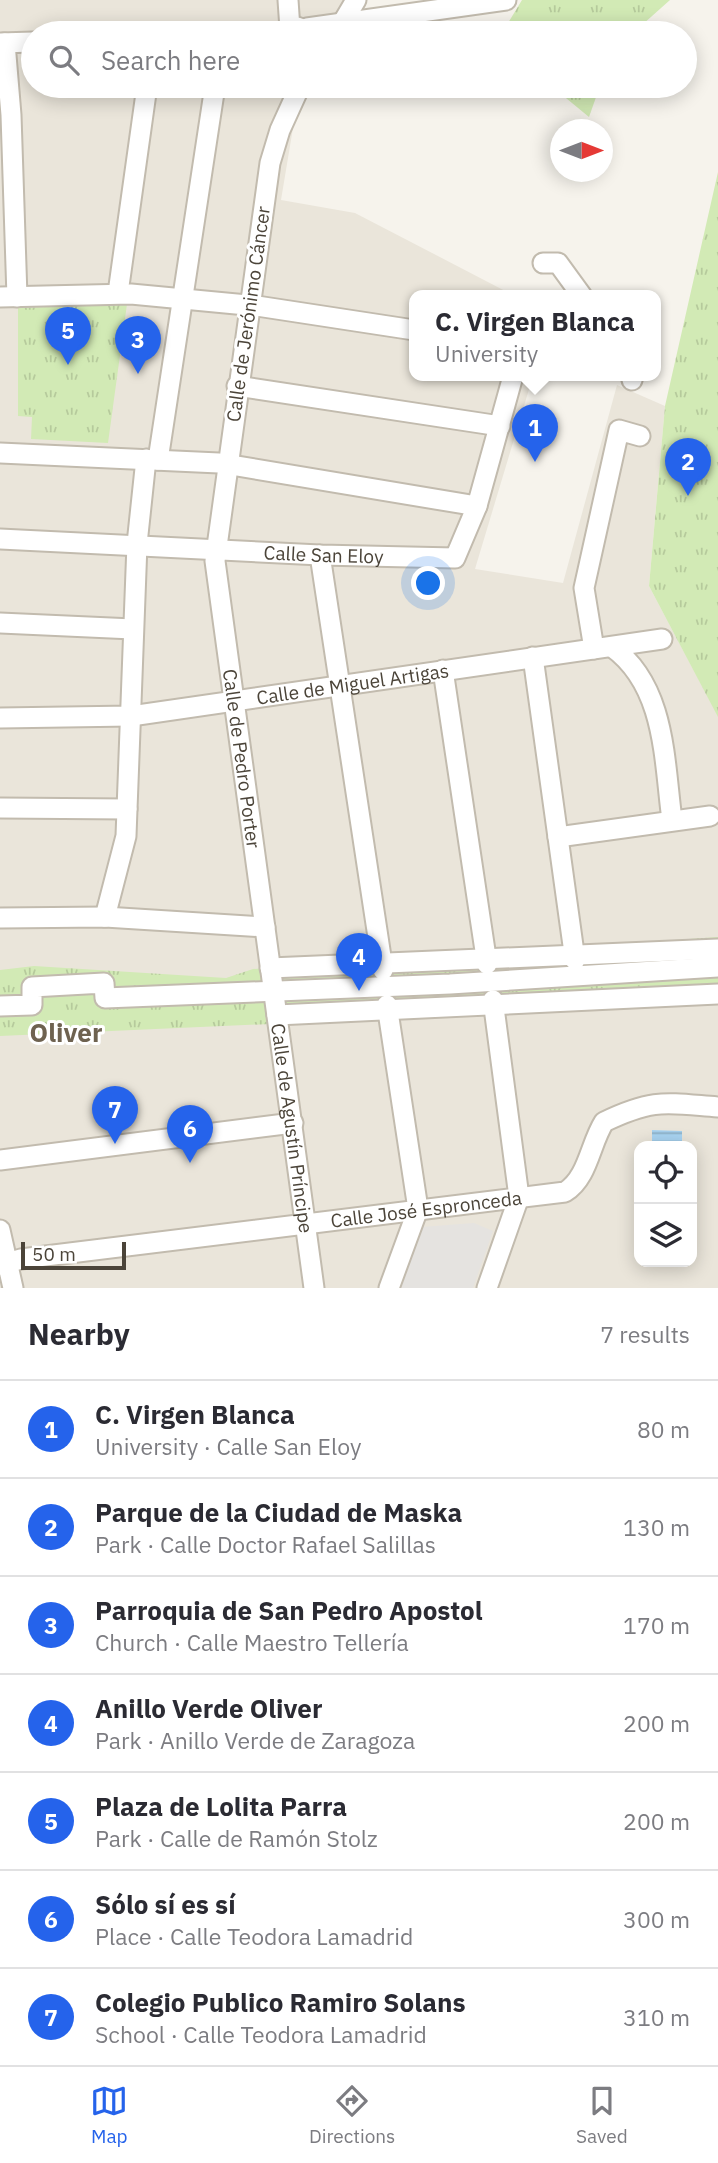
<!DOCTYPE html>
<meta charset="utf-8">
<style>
:root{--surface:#fff;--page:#f7f7f7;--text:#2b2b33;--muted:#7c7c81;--line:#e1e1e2;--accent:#2563eb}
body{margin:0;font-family:"IBM Plex Sans",sans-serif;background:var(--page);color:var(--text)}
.controls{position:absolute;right:21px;bottom:21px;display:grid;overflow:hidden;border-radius:14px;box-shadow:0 4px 18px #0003}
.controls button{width:63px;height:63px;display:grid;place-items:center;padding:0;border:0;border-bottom:2px solid var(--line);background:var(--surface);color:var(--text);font:35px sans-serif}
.compass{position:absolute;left:550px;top:119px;width:63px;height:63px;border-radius:50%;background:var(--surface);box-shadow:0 4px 18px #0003;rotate:90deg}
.scale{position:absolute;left:21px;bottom:18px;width:105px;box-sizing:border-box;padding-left:7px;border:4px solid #4b4439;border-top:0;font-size:19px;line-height:24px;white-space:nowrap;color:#4b4439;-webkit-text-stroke:5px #fff;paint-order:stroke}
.you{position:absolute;left:429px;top:584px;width:24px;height:24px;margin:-18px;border:5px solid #fff;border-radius:50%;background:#1a73e8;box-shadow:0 0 0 10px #1a73e833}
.badge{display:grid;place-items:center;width:46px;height:46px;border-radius:50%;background:var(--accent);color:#fff;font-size:23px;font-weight:700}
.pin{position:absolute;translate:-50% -58px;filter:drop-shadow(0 2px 4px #0008)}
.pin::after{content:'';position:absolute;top:37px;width:24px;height:21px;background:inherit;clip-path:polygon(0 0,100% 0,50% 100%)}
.popup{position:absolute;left:409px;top:290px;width:252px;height:91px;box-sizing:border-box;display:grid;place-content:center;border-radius:14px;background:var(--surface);filter:drop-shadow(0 2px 5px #0005);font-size:23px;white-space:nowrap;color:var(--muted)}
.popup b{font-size:26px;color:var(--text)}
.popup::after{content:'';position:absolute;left:50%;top:100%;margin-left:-14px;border:14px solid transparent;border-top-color:var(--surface)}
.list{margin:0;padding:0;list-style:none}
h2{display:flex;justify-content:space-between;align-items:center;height:91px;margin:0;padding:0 28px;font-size:30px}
h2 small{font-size:23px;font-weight:400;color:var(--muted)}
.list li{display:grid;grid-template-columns:46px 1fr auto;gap:21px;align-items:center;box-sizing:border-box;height:98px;padding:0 28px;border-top:2px solid var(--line)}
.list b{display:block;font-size:26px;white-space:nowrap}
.list p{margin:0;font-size:23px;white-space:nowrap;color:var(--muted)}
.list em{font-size:23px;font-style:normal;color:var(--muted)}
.icon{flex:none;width:38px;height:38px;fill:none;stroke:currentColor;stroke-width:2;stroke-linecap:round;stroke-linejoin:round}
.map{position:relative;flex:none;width:718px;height:1288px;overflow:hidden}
.search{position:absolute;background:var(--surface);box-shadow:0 4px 18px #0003;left:21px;right:21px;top:21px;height:77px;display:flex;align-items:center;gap:18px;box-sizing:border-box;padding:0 24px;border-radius:38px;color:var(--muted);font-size:26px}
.sheet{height:777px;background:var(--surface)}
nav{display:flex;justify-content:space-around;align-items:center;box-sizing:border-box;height:98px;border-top:2px solid var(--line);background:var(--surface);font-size:19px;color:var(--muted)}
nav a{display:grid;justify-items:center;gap:4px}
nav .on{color:var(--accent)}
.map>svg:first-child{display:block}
</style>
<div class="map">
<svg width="718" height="1288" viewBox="0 0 718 1288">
<defs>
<pattern id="grass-tufts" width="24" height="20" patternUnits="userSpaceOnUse" patternTransform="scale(1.75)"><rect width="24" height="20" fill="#d2eab5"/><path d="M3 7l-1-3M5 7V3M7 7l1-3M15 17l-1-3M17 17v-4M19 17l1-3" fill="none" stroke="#b6ca9c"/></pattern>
<pattern id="water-rules" width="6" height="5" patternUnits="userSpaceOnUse" patternTransform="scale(1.75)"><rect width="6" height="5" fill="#a9d4f2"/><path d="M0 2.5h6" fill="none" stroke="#8caec5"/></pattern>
</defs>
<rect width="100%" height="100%" fill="#f6f3ec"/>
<path fill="#eae5da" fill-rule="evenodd" d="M 0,0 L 359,0 L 336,33 L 33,33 L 33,86 L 300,86 L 281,200 L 355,213 L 515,296 L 414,296 L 414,376 L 533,376 L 475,569 L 563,583 L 617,385 L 665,406 L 649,586 L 718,716 L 718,1288 L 0,1288 ZM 639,1146 L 692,1146 L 692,1262 L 639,1262 Z"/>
<path fill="url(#grass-tufts)" d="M 522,0 L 670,0 L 633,33 L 502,33 Z
M 511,86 L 600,86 L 589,117 L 555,89 Z
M 718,172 L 718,717 L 649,586 L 665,406 Z
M 127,304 L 108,443 L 31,439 L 32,417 L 18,416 L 18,308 Z
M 718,937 L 718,1004 L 0,1036 L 0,970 L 34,966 L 226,978 L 253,969 Z"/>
<path fill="#e5e3e0" d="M 474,1223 L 493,1231 L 473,1288 L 399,1288 L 421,1227 Z"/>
<path fill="url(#water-rules)" d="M 652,1130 L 682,1131 L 682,1146 L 652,1146 Z"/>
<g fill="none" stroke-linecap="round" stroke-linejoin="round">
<defs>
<g id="minor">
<path d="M 288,0 L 290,29"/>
<path d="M 340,27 L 356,0"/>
<path d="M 307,28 L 506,0"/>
<path d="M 284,33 L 297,27 L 314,33"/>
<path d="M 0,43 L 33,42"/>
<path d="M 5,43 L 11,115 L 17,297"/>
<path id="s1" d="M 300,86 L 280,130 L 270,163 L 215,561 L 314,1288"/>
<path d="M 543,263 L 558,263 L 582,296"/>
<path d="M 118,293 L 147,86"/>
<path d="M 0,297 L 131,294 L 257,306 L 414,330"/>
<path d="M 632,380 L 633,376"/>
<path d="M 237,386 L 500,426"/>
<path d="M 0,453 L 219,463 L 477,506"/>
<path d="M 158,460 L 215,86"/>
<path id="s2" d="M 0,539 L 320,555 L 455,558 L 477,506 L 513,376"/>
<path d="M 320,555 L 383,970"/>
<path d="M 0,623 L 133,629"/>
<path d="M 612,647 C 666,686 664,761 672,820"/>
<path d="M 594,649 L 584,588 L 619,430 L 640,436"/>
<path d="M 533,657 L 575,960"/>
<path d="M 443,670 L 487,964"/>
<path id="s3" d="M 0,718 L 131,716 L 662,639"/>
<path d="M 0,808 L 127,809"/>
<path d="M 558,837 L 710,816"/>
<path d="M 105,917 L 126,836 L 137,544 L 146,459"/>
<path d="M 0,918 L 105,917 L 265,927"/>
<path d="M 270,968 L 718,949"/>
<path d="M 387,1005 L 418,1209 L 389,1288"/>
<path d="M 0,1006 L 32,1005 L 32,987 L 104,983 L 105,998 L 450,984 L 718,967"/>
<path d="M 277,1015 L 718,994"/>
<path d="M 0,1160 L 293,1123"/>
<path d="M 0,1230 L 13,1288"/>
<path id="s4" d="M 0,1265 L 21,1259 L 565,1192 C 588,1178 590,1144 604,1122 C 654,1098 666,1103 718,1107"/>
<path d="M 487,1288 L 519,1197 L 493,1000"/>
</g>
</defs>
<use href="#minor" stroke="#c2bbae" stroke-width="23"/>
<use href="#minor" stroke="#fff" stroke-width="19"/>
</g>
<g text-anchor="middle" stroke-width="6" stroke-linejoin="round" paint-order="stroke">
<g font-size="19" fill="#4b4439" stroke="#fff">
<text transform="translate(248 314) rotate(-82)" y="7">Calle de Jerónimo Cáncer</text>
<text dy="7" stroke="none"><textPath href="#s2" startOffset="324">Calle San Eloy</textPath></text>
<text dy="7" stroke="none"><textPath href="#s3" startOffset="355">Calle de Miguel Artigas</textPath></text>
<text dy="7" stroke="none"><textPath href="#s1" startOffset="684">Calle de Pedro Porter</textPath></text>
<text dy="7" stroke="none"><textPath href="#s1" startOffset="1057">Calle de Agustín Príncipe</textPath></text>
<text dy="7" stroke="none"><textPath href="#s4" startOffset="430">Calle José Espronceda</textPath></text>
</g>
<g font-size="26" font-weight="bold" fill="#6e6250" stroke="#fff">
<text x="66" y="1042">Oliver</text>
</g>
</g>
</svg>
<div class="controls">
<button><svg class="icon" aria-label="locate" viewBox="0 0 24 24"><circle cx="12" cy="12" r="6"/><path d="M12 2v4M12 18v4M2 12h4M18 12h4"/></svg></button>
<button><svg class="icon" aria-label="layers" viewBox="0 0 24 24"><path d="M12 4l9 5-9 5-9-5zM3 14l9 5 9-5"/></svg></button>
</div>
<svg class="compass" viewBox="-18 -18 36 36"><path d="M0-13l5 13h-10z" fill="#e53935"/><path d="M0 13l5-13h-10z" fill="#7c7c81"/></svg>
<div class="scale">50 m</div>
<div class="you"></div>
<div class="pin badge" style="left:535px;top:462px">1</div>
<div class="popup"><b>C. Virgen Blanca</b>University</div>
<div class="pin badge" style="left:688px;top:496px">2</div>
<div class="pin badge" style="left:138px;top:374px">3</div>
<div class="pin badge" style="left:359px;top:991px">4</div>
<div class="pin badge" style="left:68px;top:365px">5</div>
<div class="pin badge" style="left:190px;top:1163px">6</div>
<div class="pin badge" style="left:115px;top:1144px">7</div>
<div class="search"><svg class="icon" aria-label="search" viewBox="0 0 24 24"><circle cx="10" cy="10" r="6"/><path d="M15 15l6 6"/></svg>Search here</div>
</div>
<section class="sheet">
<h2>Nearby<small>7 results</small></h2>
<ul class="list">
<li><span class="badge">1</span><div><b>C. Virgen Blanca</b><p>University · Calle San Eloy</p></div><em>80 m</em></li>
<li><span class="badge">2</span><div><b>Parque de la Ciudad de Maska</b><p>Park · Calle Doctor Rafael Salillas</p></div><em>130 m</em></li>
<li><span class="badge">3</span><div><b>Parroquia de San Pedro Apostol</b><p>Church · Calle Maestro Tellería</p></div><em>170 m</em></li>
<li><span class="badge">4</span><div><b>Anillo Verde Oliver</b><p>Park · Anillo Verde de Zaragoza</p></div><em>200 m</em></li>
<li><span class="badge">5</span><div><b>Plaza de Lolita Parra</b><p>Park · Calle de Ramón Stolz</p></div><em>200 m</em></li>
<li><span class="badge">6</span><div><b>Sólo sí es sí</b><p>Place · Calle Teodora Lamadrid</p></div><em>300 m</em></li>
<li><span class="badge">7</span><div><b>Colegio Publico Ramiro Solans</b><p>School · Calle Teodora Lamadrid</p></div><em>310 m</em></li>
</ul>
</section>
<nav>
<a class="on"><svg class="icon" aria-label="map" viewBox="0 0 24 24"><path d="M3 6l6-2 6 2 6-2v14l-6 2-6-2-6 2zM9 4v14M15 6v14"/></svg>Map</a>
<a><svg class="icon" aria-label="directions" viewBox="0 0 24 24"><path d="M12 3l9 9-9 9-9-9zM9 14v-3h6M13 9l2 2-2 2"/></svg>Directions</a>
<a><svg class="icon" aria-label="saved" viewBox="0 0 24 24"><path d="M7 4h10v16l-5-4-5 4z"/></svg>Saved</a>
</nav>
